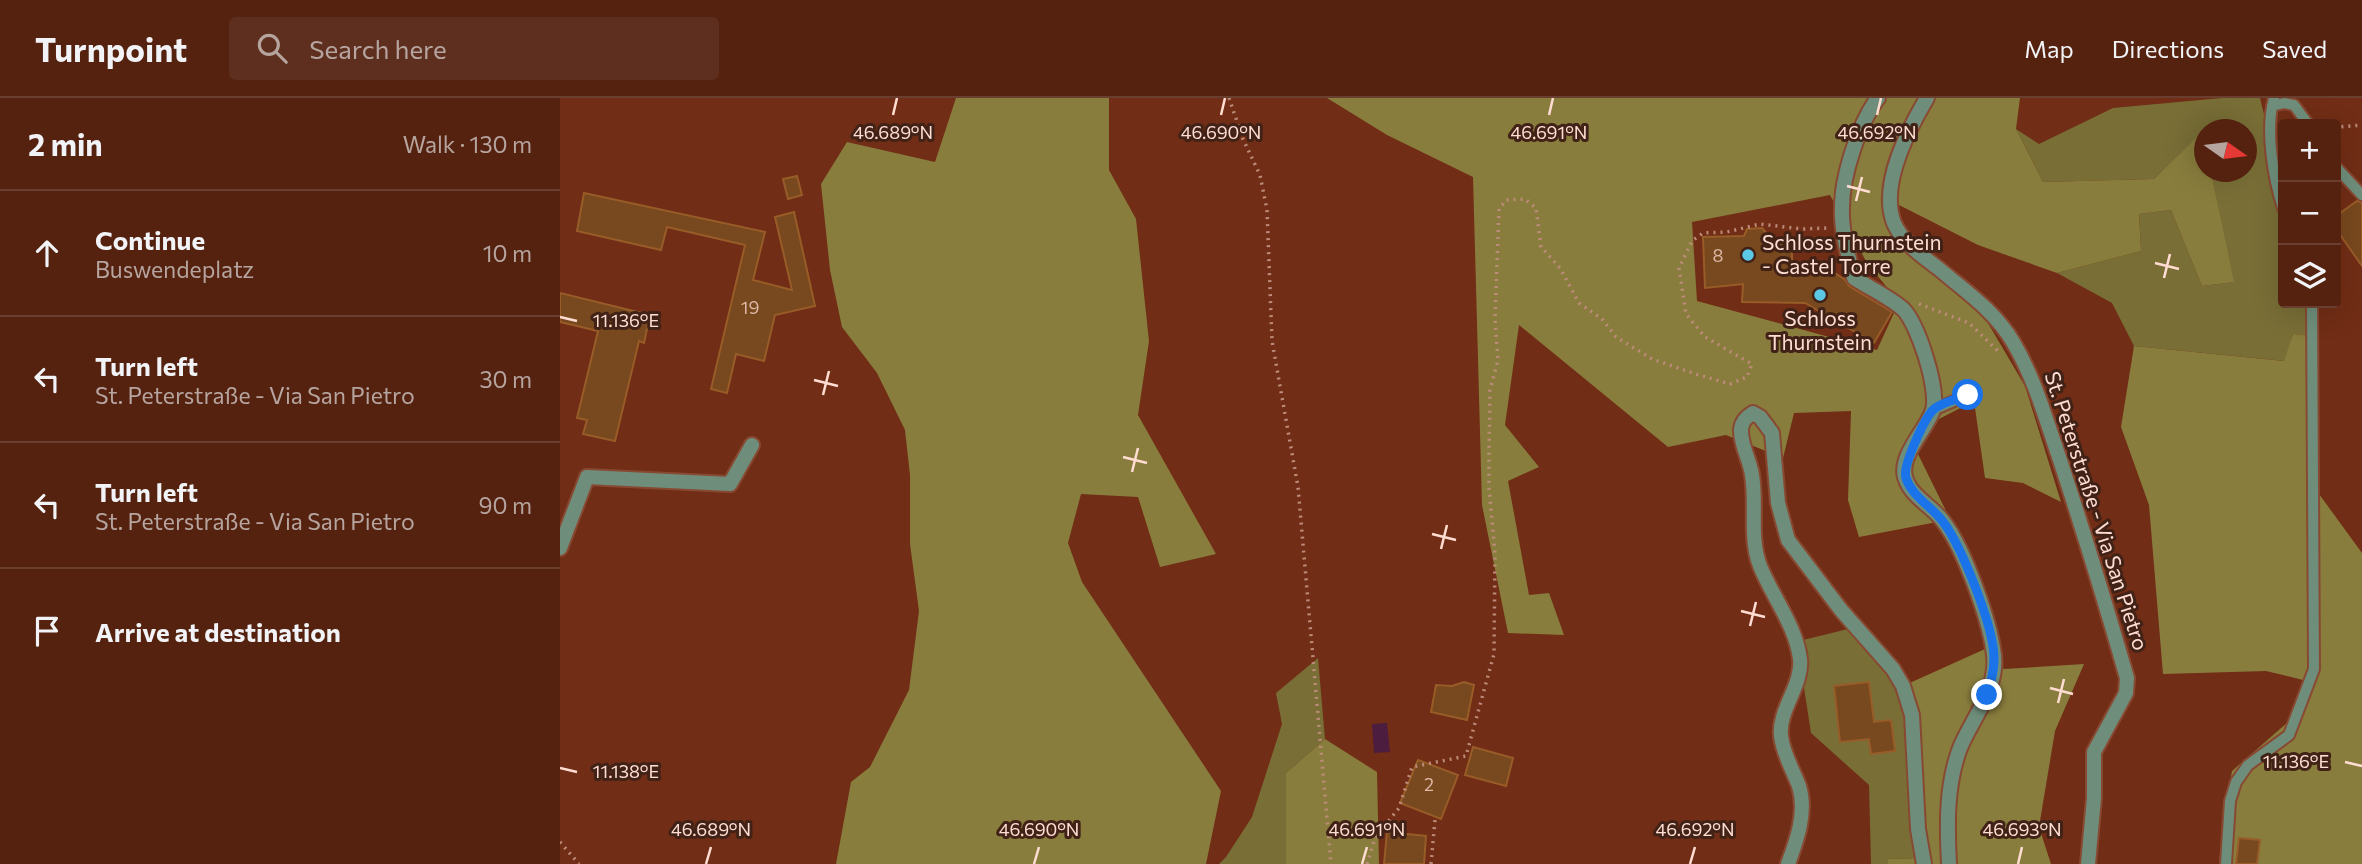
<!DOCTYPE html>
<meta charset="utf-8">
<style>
:root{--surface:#552210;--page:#5e2f1e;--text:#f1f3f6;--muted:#b6a49f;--line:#6b3f30}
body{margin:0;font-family:Commissioner,sans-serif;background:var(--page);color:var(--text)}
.controls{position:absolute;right:21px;top:21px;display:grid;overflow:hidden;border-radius:7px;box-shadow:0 7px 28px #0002}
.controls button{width:63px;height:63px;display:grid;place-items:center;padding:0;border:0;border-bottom:2px solid var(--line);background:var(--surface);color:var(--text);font:35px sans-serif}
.compass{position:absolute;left:1634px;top:21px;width:63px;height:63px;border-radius:50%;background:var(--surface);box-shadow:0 7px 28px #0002;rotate:104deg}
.stop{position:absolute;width:21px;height:21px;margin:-16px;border:5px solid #1a73e8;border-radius:50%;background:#fff}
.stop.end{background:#1a73e8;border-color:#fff;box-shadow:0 2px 7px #0008}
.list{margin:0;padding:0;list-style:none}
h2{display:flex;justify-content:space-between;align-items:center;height:91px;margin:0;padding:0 28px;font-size:30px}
h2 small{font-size:23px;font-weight:400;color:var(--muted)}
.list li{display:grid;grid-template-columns:46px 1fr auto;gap:21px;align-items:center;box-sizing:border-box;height:126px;padding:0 28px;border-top:2px solid var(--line)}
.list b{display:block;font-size:26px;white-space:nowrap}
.list p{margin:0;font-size:23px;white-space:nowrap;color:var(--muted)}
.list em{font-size:23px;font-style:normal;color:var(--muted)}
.icon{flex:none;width:38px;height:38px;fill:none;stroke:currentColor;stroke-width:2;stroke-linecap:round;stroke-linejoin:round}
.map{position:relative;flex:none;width:1802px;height:766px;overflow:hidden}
header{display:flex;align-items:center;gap:42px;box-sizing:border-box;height:98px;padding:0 35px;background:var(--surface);border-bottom:2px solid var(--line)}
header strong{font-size:33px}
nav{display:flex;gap:38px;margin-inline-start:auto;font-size:24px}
.search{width:490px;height:63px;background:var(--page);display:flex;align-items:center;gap:18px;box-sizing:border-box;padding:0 24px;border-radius:7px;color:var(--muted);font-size:26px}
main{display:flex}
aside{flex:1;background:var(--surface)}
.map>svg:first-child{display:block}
</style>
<header>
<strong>Turnpoint</strong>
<div class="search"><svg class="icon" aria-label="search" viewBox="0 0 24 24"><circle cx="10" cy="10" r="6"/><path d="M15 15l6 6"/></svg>Search here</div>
<nav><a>Map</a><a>Directions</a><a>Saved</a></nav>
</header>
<main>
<aside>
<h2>2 min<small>Walk · 130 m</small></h2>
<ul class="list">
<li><svg class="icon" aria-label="ahead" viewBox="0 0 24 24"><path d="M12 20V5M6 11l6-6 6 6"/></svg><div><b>Continue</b><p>Buswendeplatz</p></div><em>10 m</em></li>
<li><svg class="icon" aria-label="left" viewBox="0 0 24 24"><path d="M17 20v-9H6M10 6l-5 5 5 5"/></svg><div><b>Turn left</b><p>St. Peterstraße - Via San Pietro</p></div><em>30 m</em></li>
<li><svg class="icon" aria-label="left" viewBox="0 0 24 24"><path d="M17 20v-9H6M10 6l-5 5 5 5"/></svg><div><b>Turn left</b><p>St. Peterstraße - Via San Pietro</p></div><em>90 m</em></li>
<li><svg class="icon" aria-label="arrive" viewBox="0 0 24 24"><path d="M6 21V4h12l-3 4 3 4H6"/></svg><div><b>Arrive at destination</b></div></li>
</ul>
</aside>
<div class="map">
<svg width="1802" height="766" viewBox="0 0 1802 766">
<rect width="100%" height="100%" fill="#712d15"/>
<path fill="#796e36" d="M 1662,0 L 1700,0 L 1723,94 L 1723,205 L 1750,205 L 1759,239 L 1733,236 L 1725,263 L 1574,248 L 1552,205 L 1497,175 L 1581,153 L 1579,116 L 1611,112 L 1642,188 L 1673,184 L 1651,74 L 1686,74 L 1686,32 L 1644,32 L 1644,45 L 1642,35 L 1594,81 L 1483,84 L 1456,31 L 1479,46 L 1553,10 Z
M 1296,529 L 1343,588 L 1363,760 L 1328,761 L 1328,766 L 1311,766 L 1309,687 L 1251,635 L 1240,564 L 1235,544 Z
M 758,560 L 765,641 L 726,675 L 726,766 L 659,766 L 666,759 L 692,719 L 722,626 L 716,595 Z"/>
<path fill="#897d3d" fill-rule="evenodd" d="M 396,0 L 549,0 L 549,72 L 576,121 L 589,243 L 578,317 L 656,456 L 600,469 L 578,399 L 521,396 L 508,445 L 522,484 L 661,693 L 646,766 L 276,766 L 291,684 L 310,669 L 349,592 L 359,513 L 350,446 L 350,377 L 345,332 L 317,275 L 282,229 L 270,172 L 261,86 L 287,44 L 375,64 Z
M 767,0 L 1460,0 L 1456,31 L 1483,84 L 1594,81 L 1642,34 L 1644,74 L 1651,74 L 1674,184 L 1642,188 L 1611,112 L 1579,116 L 1581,153 L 1497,175 L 1418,147 L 1337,106 L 1327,131 L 1425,220 L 1465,288 L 1501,404 L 1463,385 L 1425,380 L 1414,303 L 1379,321 L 1358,356 L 1387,415 L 1372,425 L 1299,439 L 1288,402 L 1291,313 L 1234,315 L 1223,360 L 1166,337 L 1108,349 L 959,227 L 945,327 L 979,369 L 948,383 L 969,497 L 989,495 L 1004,537 L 948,535 L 922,407 L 913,79 L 827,37 ZM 1270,97 L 1307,165 L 1339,204 L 1317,252 L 1137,203 L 1132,124 Z
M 1733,236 L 1759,239 L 1759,396 L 1802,455 L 1802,766 L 1659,766 L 1663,725 L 1672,673 L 1729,623 L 1743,582 L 1706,573 L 1603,576 L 1589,407 L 1561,329 L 1574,248 L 1724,263 Z
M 1425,551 L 1444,571 L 1524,566 L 1495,633 L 1479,729 L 1491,766 L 1328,766 L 1328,761 L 1362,760 L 1343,588 Z
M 765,641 L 817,674 L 819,766 L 726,766 L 726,675 Z"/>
<path fill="#4c1d3f" d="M 827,625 L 830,654 L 814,655 L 812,626 Z"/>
<path fill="#78481e" stroke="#985c28" stroke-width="2" d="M 237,78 L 242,97 L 228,101 L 223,81 Z
M 24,95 L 205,134 L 193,182 L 232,192 L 215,119 L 234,114 L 255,208 L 215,217 L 204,263 L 176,256 L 167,295 L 151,291 L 185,147 L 107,129 L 101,152 L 17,133 Z
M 1797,103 L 1802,105 L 1802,168 L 1776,131 L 1776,118 Z
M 1202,130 L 1211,141 L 1232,142 L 1232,173 L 1270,172 L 1284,181 L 1289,188 L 1332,214 L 1314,245 L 1245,205 L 1182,204 L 1183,186 L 1145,190 L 1143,139 L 1184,138 L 1187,131 Z
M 0,195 L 90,217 L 84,245 L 79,243 L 55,343 L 23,336 L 27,322 L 17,320 L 38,233 L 0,224 Z
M 904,584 L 914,587 L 907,622 L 871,614 L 876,587 L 892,588 Z
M 1309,584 L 1314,624 L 1331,622 L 1335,653 L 1311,656 L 1309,641 L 1280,644 L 1274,588 Z
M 913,649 L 953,660 L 946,688 L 905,677 Z
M 858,662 L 898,677 L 881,721 L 840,705 Z
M 827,734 L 866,738 L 864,766 L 824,766 Z
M 1679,740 L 1700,742 L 1697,766 L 1676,766 Z"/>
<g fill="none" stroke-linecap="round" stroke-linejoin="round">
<defs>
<path id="lane" d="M 1714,0 C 1705,32 1713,79 1723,110
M 1712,8 L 1724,5 L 1734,7 L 1748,26
M 1776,69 L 1802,97
M 1373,312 L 1408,297
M 1666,766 L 1670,703 L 1676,684 L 1688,667 L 1729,637 L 1754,571 L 1752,205"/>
<path id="street" d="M 1318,0 C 1299,25 1282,78 1282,109 C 1281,133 1288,157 1294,180 C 1308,189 1331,200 1343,211 C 1358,226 1379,291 1373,312 C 1367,331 1339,357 1345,379 C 1350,398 1372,408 1383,423 C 1404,450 1430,523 1434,557 C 1438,592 1412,620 1400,650 C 1386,687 1387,727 1389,766
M 1367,0 C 1348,32 1319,87 1334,125 C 1342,144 1362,158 1378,170 C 1405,193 1435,213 1453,244 C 1475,281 1486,322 1500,362 C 1524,435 1546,507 1567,580 L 1566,595 L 1534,654 L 1534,700 L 1528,766
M 0,450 L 27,379 L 170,386 L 192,347
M 1228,766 C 1237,742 1247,714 1239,688 C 1233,672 1223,656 1221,638 C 1218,612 1243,587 1240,561 C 1236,528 1212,498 1200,468 C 1189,440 1197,407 1192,377 C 1190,362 1180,346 1181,331 C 1182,323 1186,319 1193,315 L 1200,319 L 1212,335 L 1218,405 L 1228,442 L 1281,512 L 1333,571 L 1343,588 L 1352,617 L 1358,731 L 1364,766"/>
</defs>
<use href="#lane" stroke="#884933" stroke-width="14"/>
<use href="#street" stroke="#884933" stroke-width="18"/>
<path stroke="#bd8b7a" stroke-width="3.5" stroke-dasharray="2 5" stroke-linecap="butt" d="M 669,0 L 683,41 L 700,77 L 707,112 L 712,243 L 738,389 L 771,766
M 1776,32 L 1778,29 L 1802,27
M 1359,206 L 1409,225 L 1438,253
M 0,744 L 19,766
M 807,766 L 815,740 L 839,710 L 852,669 L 906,658 L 934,556 L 935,456 L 929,389 L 929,356 L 930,292 L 938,262 L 935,221 L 939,111 L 946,102 L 965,101 L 976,110 L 981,149 L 1000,170 L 1019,205 L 1042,221 L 1056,239 L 1092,261 L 1139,277 L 1170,286 L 1187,279 L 1192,266 L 1145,239 L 1126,216 L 1119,170 L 1132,143 L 1143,135 L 1167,134 L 1200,126 L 1242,131 L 1268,130
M 871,766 L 875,722"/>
<use href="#lane" stroke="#6e8e7b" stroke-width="10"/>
<use href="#street" stroke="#6e8e7b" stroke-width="14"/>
</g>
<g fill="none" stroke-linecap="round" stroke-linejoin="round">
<path stroke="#1a73e8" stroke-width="9" d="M 1408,297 C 1398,301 1381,304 1373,312 C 1365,320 1342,368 1346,380 C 1352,399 1373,409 1384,425 C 1402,450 1434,529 1434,560 C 1434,573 1431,585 1427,597"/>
</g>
<path fill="none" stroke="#ffddd2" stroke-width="2.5" d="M 333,17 L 337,0M 661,17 L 665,0M 989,17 L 993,0M 1317,17 L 1321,0M 1287,88 L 1310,94M 1296,103 L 1302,79M 1595,165 L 1619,171M 1604,180 L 1610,156M 0,219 L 17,223M 254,282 L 278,288M 263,297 L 269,273M 563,359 L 587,365M 572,374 L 578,350M 872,436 L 896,442M 881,451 L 887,427M 1181,513 L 1205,519M 1190,528 L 1196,504M 1490,590 L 1513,596M 1498,605 L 1504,581M 1785,664 L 1802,668M 0,670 L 17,674M 146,766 L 151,749M 474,766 L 479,749M 802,766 L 807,749M 1130,766 L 1135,749M 1458,766 L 1462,749"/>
<g fill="#5bc8e6" stroke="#412217" stroke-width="2.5">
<circle cx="1188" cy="157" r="7"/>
<circle cx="1260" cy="197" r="7"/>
</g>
<g text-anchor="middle" stroke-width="6" stroke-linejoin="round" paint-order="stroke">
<g font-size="18" fill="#ddb8a5">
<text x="1158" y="164">8</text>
<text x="190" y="216">19</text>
<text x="869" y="693">2</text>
</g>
<g font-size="21" fill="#ffddd2" stroke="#412217" text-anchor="start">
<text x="1202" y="152">Schloss Thurnstein<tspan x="1202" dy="24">- Castel Torre</tspan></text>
<text x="1260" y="228" text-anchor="middle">Schloss<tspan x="1260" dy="24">Thurnstein</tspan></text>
</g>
<g font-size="21" fill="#ffddd2" stroke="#412217">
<text transform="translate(1536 413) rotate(72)" y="7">St. Peterstraße - Via San Pietro</text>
</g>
</g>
<g font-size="18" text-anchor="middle" fill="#ffddd2" stroke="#412217" stroke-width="6" stroke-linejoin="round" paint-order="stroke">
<text x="333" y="41">46.689°N</text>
<text x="661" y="41">46.690°N</text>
<text x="989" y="41">46.691°N</text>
<text x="1317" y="41">46.692°N</text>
<text x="66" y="229">11.136°E</text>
<text x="1736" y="670">11.136°E</text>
<text x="66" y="680">11.138°E</text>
<text x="151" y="738">46.689°N</text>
<text x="479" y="738">46.690°N</text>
<text x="807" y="738">46.691°N</text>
<text x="1135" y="738">46.692°N</text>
<text x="1462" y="738">46.693°N</text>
</g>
</svg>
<div class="controls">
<button>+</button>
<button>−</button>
<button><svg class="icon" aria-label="layers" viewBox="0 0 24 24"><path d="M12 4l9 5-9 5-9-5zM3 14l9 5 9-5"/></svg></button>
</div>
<svg class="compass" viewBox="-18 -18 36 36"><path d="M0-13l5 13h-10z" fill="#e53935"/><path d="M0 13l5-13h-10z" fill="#b6a49f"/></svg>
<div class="stop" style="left:1408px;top:297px"></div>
<div class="stop end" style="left:1427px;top:597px"></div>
</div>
</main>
